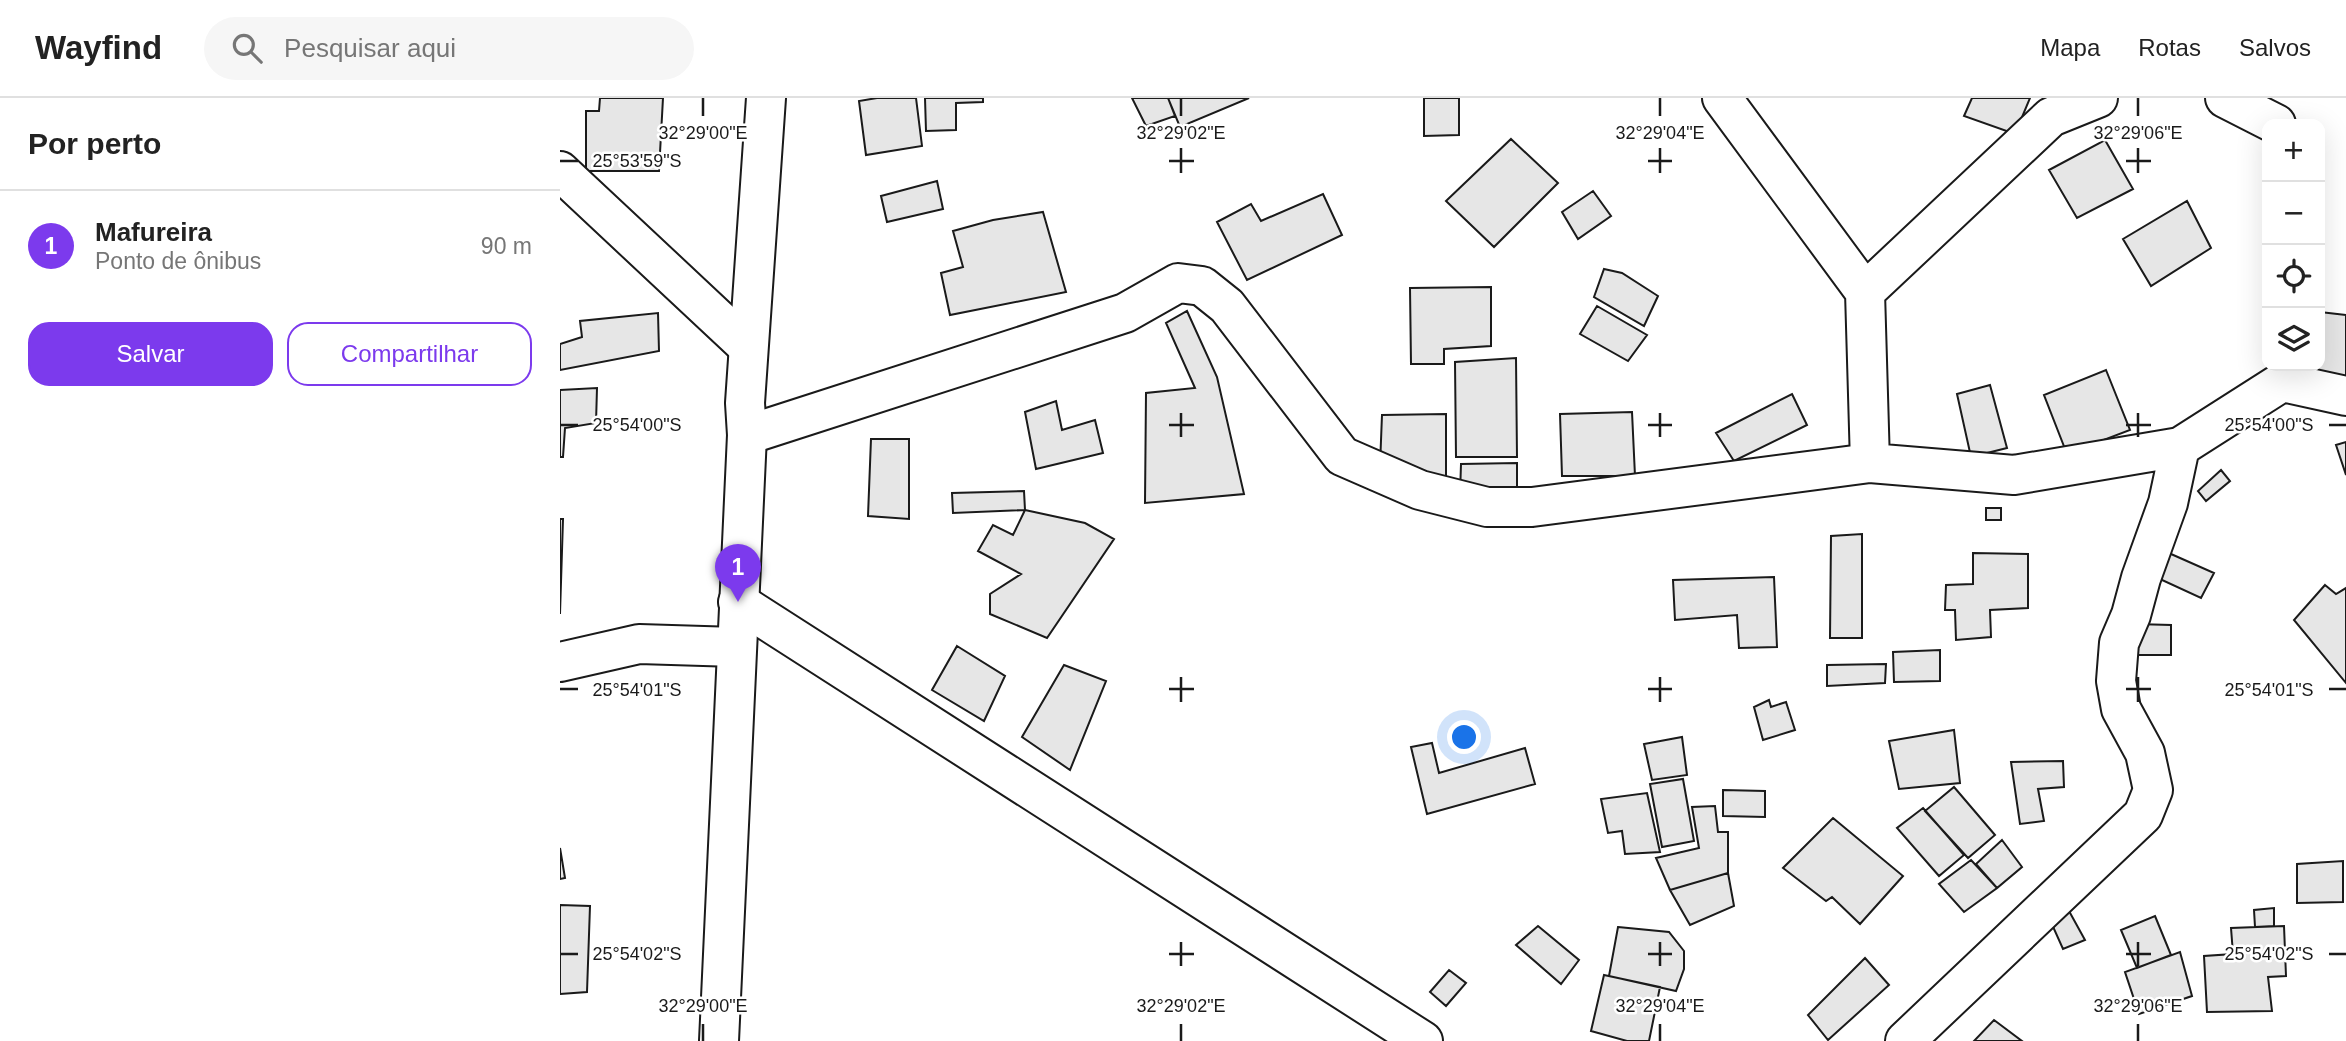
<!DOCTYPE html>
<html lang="pt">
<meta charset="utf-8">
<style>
:root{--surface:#fff;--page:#f6f6f6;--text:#222;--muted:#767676;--line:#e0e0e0;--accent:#7c3aed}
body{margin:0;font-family:Arial,sans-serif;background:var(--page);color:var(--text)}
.controls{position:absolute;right:21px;top:21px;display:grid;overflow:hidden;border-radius:14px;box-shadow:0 7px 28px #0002}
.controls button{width:63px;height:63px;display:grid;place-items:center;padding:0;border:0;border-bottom:2px solid var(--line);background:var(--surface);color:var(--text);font:35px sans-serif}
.you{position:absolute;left:905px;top:640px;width:24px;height:24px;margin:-18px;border:5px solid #fff;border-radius:50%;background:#1a73e8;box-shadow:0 0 0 10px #1a73e833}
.badge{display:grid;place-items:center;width:46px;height:46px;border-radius:50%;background:var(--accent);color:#fff;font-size:23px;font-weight:700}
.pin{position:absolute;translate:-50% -58px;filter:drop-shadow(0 2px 4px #0008)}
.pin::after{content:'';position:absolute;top:37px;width:24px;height:21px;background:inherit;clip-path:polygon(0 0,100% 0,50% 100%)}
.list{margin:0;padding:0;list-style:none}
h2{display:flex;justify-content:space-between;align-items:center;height:91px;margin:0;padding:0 28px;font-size:30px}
h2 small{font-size:23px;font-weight:400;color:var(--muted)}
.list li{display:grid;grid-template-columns:46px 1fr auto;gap:21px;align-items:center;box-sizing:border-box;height:112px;padding:0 28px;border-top:2px solid var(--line)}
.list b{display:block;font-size:26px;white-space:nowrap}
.list p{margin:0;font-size:23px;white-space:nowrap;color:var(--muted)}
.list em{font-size:23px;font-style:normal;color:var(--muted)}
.actions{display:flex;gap:14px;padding:21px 28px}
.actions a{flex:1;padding:16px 0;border:2px solid var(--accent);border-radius:21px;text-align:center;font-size:24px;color:var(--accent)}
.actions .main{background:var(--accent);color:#fff}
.icon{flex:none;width:38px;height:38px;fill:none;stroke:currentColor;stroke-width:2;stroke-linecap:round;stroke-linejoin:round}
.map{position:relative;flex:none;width:1786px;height:943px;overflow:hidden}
header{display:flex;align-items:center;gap:42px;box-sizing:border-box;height:98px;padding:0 35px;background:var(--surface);border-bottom:2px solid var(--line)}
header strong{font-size:33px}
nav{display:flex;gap:38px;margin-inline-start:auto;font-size:24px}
.search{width:490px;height:63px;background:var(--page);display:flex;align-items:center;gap:18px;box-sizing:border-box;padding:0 24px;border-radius:38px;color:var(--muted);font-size:26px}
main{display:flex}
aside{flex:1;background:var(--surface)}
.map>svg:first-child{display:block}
</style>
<header>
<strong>Wayfind</strong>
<div class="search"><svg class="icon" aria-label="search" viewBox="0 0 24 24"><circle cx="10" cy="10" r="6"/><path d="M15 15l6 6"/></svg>Pesquisar aqui</div>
<nav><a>Mapa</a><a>Rotas</a><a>Salvos</a></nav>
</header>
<main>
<aside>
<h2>Por perto<small></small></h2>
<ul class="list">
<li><span class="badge">1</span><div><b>Mafureira</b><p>Ponto de ônibus</p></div><em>90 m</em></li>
</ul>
<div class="actions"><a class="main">Salvar</a><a>Compartilhar</a></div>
</aside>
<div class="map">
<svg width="1786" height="943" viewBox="0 0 1786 943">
<rect width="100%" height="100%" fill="#fff"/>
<path fill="#e6e6e6" stroke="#1a1a1a" stroke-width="2" d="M 40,0 L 103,0 L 99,73 L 26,73 L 26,13 L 39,13 Z
M 317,0 L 356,0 L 362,48 L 306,57 L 299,3 Z
M 365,0 L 423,0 L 423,4 L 396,5 L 396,32 L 366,33 Z
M 572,0 L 608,0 L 615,18 L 586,28 Z
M 608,0 L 689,0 L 620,29 Z
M 864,0 L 899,0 L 899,37 L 864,38 Z
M 1412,0 L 1470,0 L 1455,36 L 1404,18 Z
M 951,41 L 998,85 L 934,149 L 886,103 Z
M 1545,42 L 1573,91 L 1517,120 L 1489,72 Z
M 377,83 L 383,111 L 327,124 L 321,98 Z
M 1033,93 L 1051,118 L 1018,141 L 1002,114 Z
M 763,96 L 782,137 L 687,182 L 657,124 L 691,106 L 701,123 Z
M 1627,103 L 1651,150 L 1591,188 L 1563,141 Z
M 483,114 L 506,194 L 390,217 L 381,175 L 403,169 L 393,133 L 433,122 Z
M 1044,171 L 1062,175 L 1098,198 L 1084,228 L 1034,199 Z
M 931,189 L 931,248 L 884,251 L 884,266 L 851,266 L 850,190 Z
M 1037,208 L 1087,237 L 1068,263 L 1020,236 Z
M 627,213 L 657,279 L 684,396 L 585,405 L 586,295 L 635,290 L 606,225 Z
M 1760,214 L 1786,217 L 1786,285 L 1736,268 L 1760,268 Z
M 98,215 L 99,253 L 0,272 L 0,246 L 22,239 L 20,223 Z
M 956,260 L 957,359 L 896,359 L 895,264 Z
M 1546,272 L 1570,332 L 1507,356 L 1484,297 Z
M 1430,287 L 1447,350 L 1411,359 L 1397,296 Z
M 37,290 L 36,325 L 5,330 L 3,359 L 0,359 L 0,292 Z
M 1232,296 L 1247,327 L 1174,363 L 1156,335 Z
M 496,303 L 502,332 L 535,322 L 543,355 L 476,371 L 465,314 Z
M 1072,314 L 1075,378 L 1002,378 L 1000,316 Z
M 886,316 L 886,379 L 820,368 L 822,317 Z
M 311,341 L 349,341 L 349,421 L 308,418 Z
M 1786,344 L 1786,377 L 1776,347 Z
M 957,365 L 957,399 L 900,397 L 901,366 Z
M 1661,372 L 1670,383 L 1646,403 L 1638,393 Z
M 464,393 L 465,412 L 393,415 L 392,395 Z
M 1426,410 L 1441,410 L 1441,422 L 1426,422 Z
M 465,412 L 525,425 L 554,441 L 487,540 L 430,516 L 430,496 L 461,476 L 418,453 L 433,427 L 453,437 Z
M 0,421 L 3,421 L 0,516 Z
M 1302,436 L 1302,540 L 1270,540 L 1271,438 Z
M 1602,452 L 1654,475 L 1641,500 L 1589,476 Z
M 1413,455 L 1468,456 L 1468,510 L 1430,512 L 1431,539 L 1396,542 L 1395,512 L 1385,512 L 1386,487 L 1413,486 Z
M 1214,479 L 1217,549 L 1179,550 L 1177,517 L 1115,522 L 1113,482 Z
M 1765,487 L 1776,496 L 1786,490 L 1786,585 L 1734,522 Z
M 1575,526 L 1611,527 L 1611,557 L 1574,557 Z
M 397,548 L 445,578 L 424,623 L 372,592 Z
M 1380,552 L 1380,583 L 1334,584 L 1333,554 Z
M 1326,566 L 1325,585 L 1267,588 L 1267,567 Z
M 504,567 L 546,583 L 510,672 L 462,639 Z
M 1209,602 L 1211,609 L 1226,604 L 1235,632 L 1203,642 L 1194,609 Z
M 1394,632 L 1400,685 L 1339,691 L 1329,643 Z
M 1122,639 L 1127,677 L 1092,682 L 1084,646 Z
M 872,645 L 879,675 L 965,650 L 975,686 L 867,716 L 851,649 Z
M 1503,663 L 1504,689 L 1478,691 L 1484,723 L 1460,726 L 1451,664 Z
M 1123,681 L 1134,743 L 1102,749 L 1090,686 Z
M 1394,689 L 1435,737 L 1408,760 L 1365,713 Z
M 1163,692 L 1205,693 L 1205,719 L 1163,718 Z
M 1087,695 L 1100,754 L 1065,756 L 1062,733 L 1048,735 L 1041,701 Z
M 1155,708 L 1158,734 L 1168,734 L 1168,775 L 1110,792 L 1096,760 L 1139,750 L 1132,709 Z
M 1363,710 L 1404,757 L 1379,778 L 1337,730 Z
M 1273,720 L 1343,778 L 1300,826 L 1272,799 L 1266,803 L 1223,770 Z
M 1442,742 L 1462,769 L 1437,790 L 1416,766 Z
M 0,750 L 5,780 L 0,781 Z
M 1411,762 L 1437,790 L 1404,814 L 1379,786 Z
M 1783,763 L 1783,804 L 1737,805 L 1737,766 Z
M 1168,775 L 1174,808 L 1130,827 L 1110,792 Z
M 0,807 L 30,808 L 27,894 L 0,896 Z
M 1714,810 L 1714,828 L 1695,829 L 1694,812 Z
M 1509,813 L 1525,842 L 1503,851 L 1490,822 Z
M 1595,818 L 1611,857 L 1577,870 L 1561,832 Z
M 978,828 L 1019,862 L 1001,886 L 956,847 Z
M 1724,828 L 1726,878 L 1708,879 L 1712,913 L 1647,914 L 1644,858 L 1673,856 L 1671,830 Z
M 1058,829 L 1109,834 L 1124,853 L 1124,871 L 1116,893 L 1049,878 Z
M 1620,854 L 1632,898 L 1579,916 L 1565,874 Z
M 1305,860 L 1329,887 L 1268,942 L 1248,917 Z
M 889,872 L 906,885 L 886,908 L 870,894 Z
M 1044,877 L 1100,889 L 1089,943 L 1067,943 L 1031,933 Z
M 1434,922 L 1462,943 L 1414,943 Z"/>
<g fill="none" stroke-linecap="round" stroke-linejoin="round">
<defs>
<path id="minor" d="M 1162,0 L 1305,194 L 1310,365
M 1665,0 L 1716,26
M 0,73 L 188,249
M 1305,194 L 1491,19 L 1538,0
M 187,337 L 565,215 L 618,185 L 642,188 L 667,208 L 782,358 L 860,392 L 927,409 L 972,409 L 1310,365 L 1454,377 L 1620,349 L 1722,284 L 1786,298
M 178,504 L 863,943
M 0,564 L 79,546 L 176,549
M 1345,943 L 1583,717 L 1593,692 L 1585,655 L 1561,611 L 1556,583 L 1559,545 L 1571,517 L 1581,480 L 1608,405 L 1620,349"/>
<path id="major" d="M 159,943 L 187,337 L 185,305 L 206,0"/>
</defs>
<use href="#minor" stroke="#1a1a1a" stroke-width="42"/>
<use href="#major" stroke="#1a1a1a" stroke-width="42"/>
<use href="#minor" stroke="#fff" stroke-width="38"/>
<use href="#major" stroke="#fff" stroke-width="38"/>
</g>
<path fill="none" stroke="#1a1a1a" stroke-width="2.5" d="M 143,0 L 143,18M 621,0 L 621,18M 1100,0 L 1100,18M 1578,0 L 1578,18M 621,50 L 621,75M 1100,50 L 1100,75M 1578,50 L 1578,75M 0,63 L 18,63M 609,63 L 634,63M 1088,63 L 1112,63M 1566,63 L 1591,63M 621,315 L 621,339M 1100,315 L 1100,339M 1578,315 L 1578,339M 0,327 L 18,327M 609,327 L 634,327M 1088,327 L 1112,327M 1566,327 L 1591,327M 1769,327 L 1786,327M 621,579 L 621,604M 1100,579 L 1100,604M 1578,579 L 1578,604M 0,591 L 18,591M 609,591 L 634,591M 1088,591 L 1112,591M 1566,591 L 1591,591M 1769,591 L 1786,591M 621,844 L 621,868M 1100,844 L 1100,868M 1578,844 L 1578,868M 0,856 L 18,856M 609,856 L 634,856M 1088,856 L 1112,856M 1566,856 L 1591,856M 1769,856 L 1786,856M 143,926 L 143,943M 621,926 L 621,943M 1100,926 L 1100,943M 1578,926 L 1578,943"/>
<g font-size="18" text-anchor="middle" fill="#1a1a1a" stroke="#fff" stroke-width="5" stroke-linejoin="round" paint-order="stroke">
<text x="143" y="41">32°29'00"E</text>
<text x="621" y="41">32°29'02"E</text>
<text x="1100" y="41">32°29'04"E</text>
<text x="1578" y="41">32°29'06"E</text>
<text x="77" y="69">25°53'59"S</text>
<text x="77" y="333">25°54'00"S</text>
<text x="1709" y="333">25°54'00"S</text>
<text x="77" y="598">25°54'01"S</text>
<text x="1709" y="598">25°54'01"S</text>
<text x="77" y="862">25°54'02"S</text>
<text x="1709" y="862">25°54'02"S</text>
<text x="143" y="914">32°29'00"E</text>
<text x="621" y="914">32°29'02"E</text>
<text x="1100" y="914">32°29'04"E</text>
<text x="1578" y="914">32°29'06"E</text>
</g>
</svg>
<div class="controls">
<button>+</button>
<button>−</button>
<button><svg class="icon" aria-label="locate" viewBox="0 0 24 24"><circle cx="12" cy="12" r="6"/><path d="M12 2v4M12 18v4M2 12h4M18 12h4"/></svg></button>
<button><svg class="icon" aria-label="layers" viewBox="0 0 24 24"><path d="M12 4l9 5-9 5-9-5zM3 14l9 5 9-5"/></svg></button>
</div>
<div class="you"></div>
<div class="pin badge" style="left:178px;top:504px">1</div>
</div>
</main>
